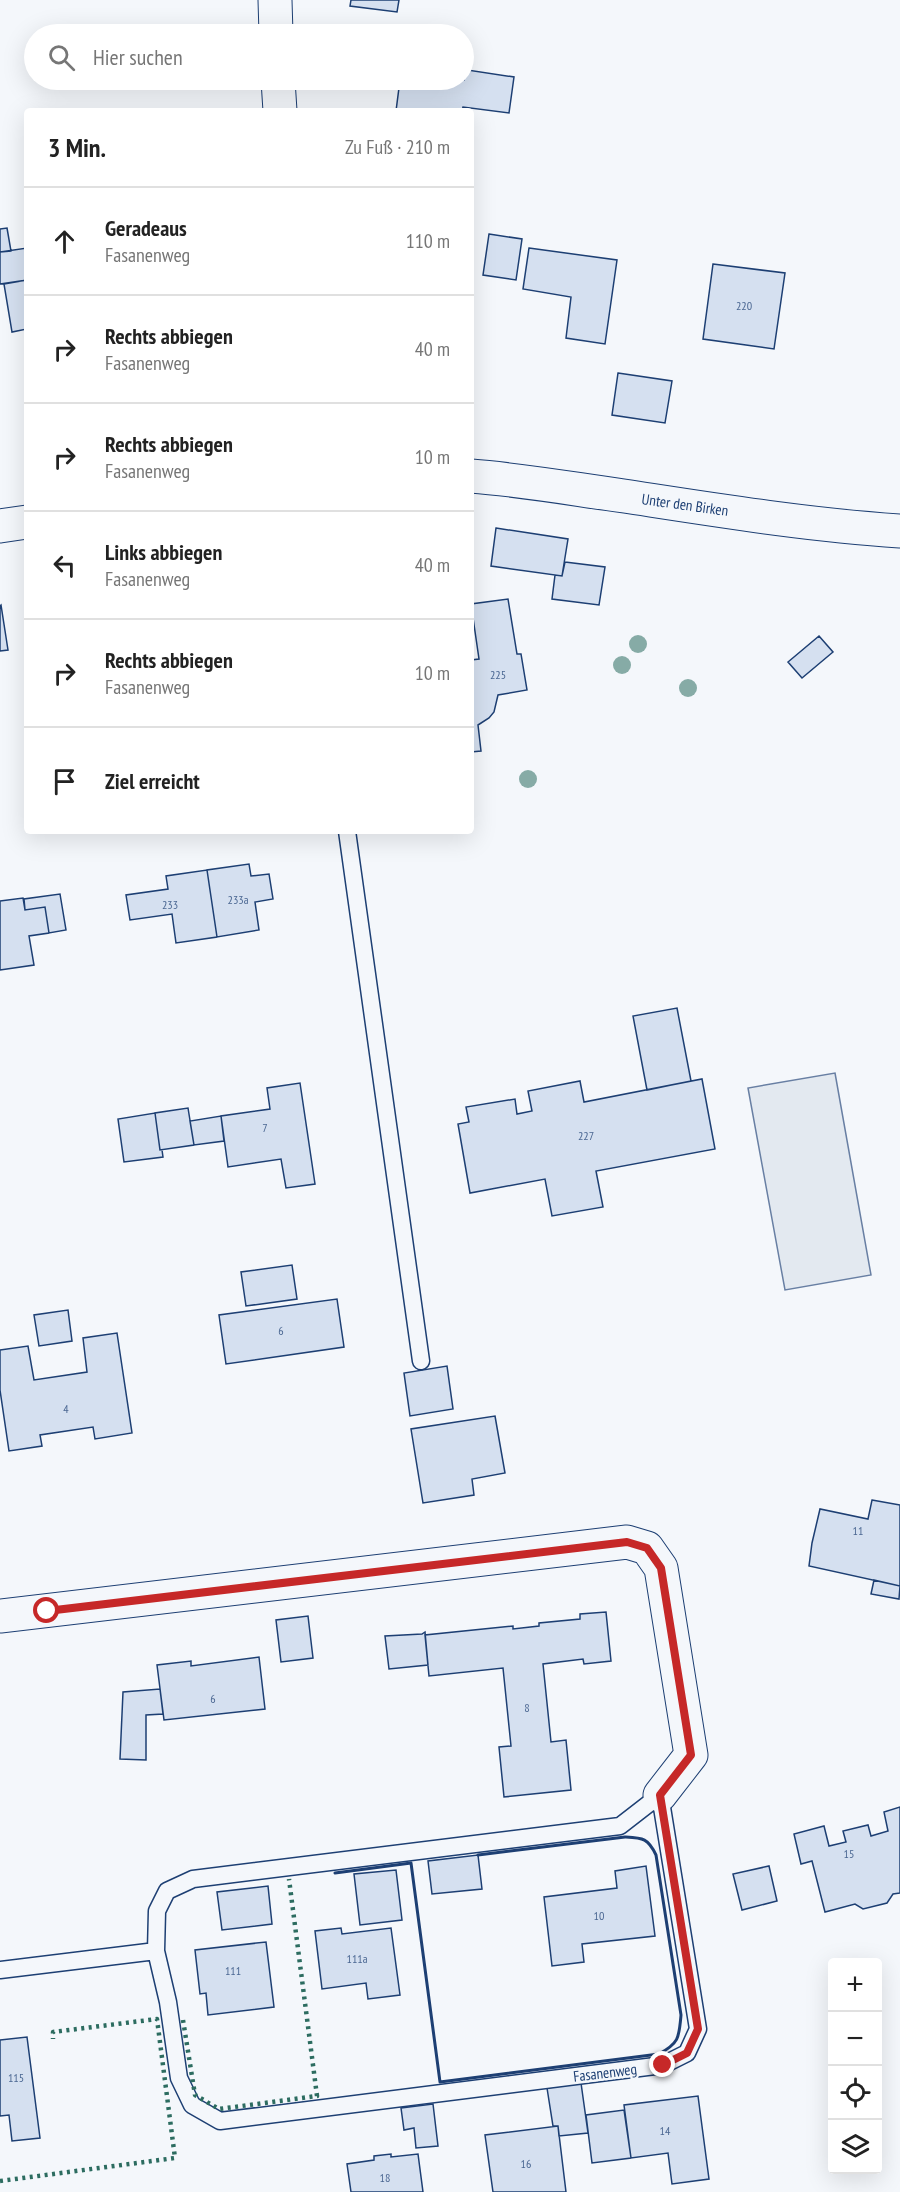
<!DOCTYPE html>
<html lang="de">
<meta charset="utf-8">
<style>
:root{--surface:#fff;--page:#f2f2f2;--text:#222;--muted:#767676;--line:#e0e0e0}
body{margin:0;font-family:"PT Sans Narrow",sans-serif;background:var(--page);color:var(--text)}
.controls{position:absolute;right:18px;bottom:18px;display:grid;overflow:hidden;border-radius:6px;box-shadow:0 6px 24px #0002}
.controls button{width:54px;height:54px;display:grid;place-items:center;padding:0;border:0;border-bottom:2px solid var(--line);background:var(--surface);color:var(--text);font:30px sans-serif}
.stop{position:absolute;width:18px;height:18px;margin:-14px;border:4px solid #c62828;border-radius:50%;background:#fff}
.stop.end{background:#c62828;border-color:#fff;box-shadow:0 2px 6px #0008}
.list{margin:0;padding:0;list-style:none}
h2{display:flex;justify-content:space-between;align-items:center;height:78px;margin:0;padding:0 24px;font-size:26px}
h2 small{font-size:20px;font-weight:400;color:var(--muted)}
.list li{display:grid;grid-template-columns:39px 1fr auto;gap:18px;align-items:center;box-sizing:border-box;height:108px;padding:0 24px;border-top:2px solid var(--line)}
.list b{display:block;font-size:22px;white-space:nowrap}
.list p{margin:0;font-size:20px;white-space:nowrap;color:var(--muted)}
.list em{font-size:20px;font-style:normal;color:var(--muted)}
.icon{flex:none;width:33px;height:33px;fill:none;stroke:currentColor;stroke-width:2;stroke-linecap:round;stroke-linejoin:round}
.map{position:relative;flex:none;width:900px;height:2192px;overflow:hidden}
.search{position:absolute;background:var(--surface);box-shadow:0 6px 24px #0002;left:24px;top:24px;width:450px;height:66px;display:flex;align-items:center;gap:15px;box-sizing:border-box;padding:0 21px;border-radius:33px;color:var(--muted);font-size:22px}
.panel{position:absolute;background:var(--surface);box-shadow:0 6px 24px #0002;left:24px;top:108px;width:450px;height:726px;border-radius:6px}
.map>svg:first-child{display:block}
</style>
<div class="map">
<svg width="900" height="2192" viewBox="0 0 900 2192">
<rect width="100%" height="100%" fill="#f4f7fb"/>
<path fill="#e3e9f0" stroke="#687fa3" stroke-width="1.5" d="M 835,1073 L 871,1275 L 785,1290 L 748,1088 Z"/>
<path fill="#d5e0f0" stroke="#1d3f73" stroke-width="1.5" d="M 351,0 L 399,0 L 397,12 L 350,6 Z
M 464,67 L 468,68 L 467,70 L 514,77 L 509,113 L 463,107 L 462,111 L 396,111 L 400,80 L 464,80 Z
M 7,228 L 11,251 L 0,252 L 0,229 Z
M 489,234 L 522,239 L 516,280 L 483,275 Z
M 27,248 L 27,280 L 0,284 L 0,252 Z
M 529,248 L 617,260 L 605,344 L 566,338 L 571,297 L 523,289 Z
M 713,264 L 785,273 L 774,349 L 703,339 Z
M 27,280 L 27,329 L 12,332 L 4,284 Z
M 618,373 L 672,381 L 665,423 L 612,415 Z
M 496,528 L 568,539 L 562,576 L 491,566 Z
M 565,562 L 605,567 L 599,605 L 552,599 L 555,575 L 562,576 Z
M 508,599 L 517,654 L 521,654 L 527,690 L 498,695 L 494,712 L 489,718 L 478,725 L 481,751 L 471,752 L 471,660 L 479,659 L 471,604 Z
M 1,605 L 8,650 L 0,651 L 0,606 Z
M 819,636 L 833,652 L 802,678 L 788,662 Z
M 249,864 L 251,876 L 269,874 L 273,899 L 255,902 L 259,930 L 217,937 L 207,870 Z
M 207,870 L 217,937 L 176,943 L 172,914 L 130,920 L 126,895 L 168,889 L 166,876 Z
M 60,894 L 66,930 L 49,933 L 45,907 L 25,910 L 24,899 Z
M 23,898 L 25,910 L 45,907 L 49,933 L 29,936 L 34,965 L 0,970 L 0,901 Z
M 677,1008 L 691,1081 L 647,1090 L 633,1016 Z
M 702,1079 L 715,1149 L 596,1171 L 603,1207 L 552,1216 L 545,1179 L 470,1193 L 458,1124 L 469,1122 L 466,1107 L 515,1099 L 517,1114 L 532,1111 L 528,1091 L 580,1081 L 584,1102 Z
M 300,1083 L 315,1184 L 286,1188 L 281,1159 L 228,1167 L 221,1116 L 270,1109 L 267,1088 Z
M 188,1108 L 194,1145 L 160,1150 L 155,1113 Z
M 155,1113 L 160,1150 L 162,1150 L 163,1157 L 124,1162 L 118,1119 Z
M 221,1116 L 224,1141 L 194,1145 L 190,1121 Z
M 292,1265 L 297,1299 L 246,1306 L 241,1272 Z
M 337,1299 L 344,1347 L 226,1364 L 219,1315 Z
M 68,1310 L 72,1341 L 39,1346 L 34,1315 Z
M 117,1333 L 132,1433 L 95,1439 L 93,1427 L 40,1435 L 42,1446 L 9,1451 L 0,1390 L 0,1350 L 28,1346 L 34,1380 L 87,1372 L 83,1338 Z
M 447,1366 L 453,1409 L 410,1416 L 404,1373 Z
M 495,1416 L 505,1473 L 472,1479 L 474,1495 L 423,1503 L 411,1429 Z
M 872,1500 L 900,1505 L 900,1586 L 809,1566 L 812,1543 L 820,1509 L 868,1519 Z
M 874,1580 L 900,1586 L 899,1599 L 871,1594 Z
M 606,1612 L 611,1661 L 584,1664 L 583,1659 L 543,1664 L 551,1742 L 566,1740 L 571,1790 L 504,1797 L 499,1747 L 511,1746 L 503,1668 L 429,1676 L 425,1635 L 513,1626 L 513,1629 L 539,1626 L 539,1623 L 580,1619 L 580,1614 Z
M 308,1616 L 313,1658 L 281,1662 L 276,1620 Z
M 425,1632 L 428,1665 L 389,1669 L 385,1636 L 422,1634 Z
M 259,1657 L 265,1709 L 164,1720 L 157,1665 L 191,1661 L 191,1666 Z
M 160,1689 L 163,1714 L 146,1715 L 146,1760 L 120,1759 L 123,1692 Z
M 900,1807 L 900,1893 L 893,1894 L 887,1903 L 863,1909 L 855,1904 L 825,1912 L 812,1861 L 801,1864 L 794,1834 L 824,1826 L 829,1846 L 846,1842 L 843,1831 L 868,1825 L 871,1836 L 888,1831 L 884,1812 Z
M 478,1855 L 482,1889 L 432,1894 L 428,1861 Z
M 646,1866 L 655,1936 L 582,1944 L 584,1962 L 552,1966 L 544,1897 L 617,1888 L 615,1871 Z
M 769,1866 L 777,1901 L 742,1910 L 733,1874 Z
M 396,1870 L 402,1920 L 360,1925 L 354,1874 Z
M 268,1886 L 272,1924 L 222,1930 L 217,1892 Z
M 341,1928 L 342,1934 L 391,1928 L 400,1995 L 368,1999 L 366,1983 L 322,1989 L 315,1931 Z
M 266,1942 L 274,2007 L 208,2015 L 206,1993 L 200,1994 L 195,1950 Z
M 27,2037 L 40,2138 L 12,2141 L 9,2115 L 0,2116 L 0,2040 Z
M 581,2083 L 588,2133 L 559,2136 L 558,2126 L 553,2126 L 547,2088 Z
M 698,2096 L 709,2179 L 672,2184 L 668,2153 L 631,2158 L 624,2105 Z
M 433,2104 L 438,2146 L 416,2148 L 414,2128 L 404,2130 L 401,2108 Z
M 624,2110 L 631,2158 L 592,2163 L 586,2115 Z
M 558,2126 L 566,2192 L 493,2192 L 485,2135 Z
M 391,2154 L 391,2157 L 418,2154 L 423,2192 L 351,2192 L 347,2164 L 374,2160 L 374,2156 Z"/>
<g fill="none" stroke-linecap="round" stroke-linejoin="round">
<defs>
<path id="service" d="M 347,831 L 421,1361
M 660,1795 L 698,2029 L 687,2053 L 663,2065 L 220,2121 L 192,2105 L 179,2078 L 168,2002 L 156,1951 L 157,1911 L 167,1891 L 193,1879 L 620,1826 Z
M 0,1970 L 156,1951"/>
<path id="minor" d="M 275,0 L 276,34
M 278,80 L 280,111
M 471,476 C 523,480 573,489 624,496 C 716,510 808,525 900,531
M 0,526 L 27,522
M 0,1616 L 627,1542 L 647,1548 L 661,1568 L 691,1755 L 660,1795"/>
</defs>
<use href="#service" stroke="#1d3f73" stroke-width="19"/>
<use href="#minor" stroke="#1d3f73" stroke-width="35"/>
<use href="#service" stroke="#f4f7fb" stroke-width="16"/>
<use href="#minor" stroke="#f4f7fb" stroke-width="33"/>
<path stroke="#2c6c60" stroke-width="4.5" stroke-dasharray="3 4.5" stroke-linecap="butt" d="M 183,2020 L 195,2095 L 219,2109 L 317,2096 L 289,1879
M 0,2181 L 175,2158 L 157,2019 L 53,2032 L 53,2039"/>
<path stroke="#1d3f73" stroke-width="3" d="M 335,1873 L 411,1863 L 440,2082 L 659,2054 C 679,2043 679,2038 681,2015 L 656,1855 C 648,1838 643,1838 625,1837 L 478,1855"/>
</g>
<g fill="#86aba6">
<circle cx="638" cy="644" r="9"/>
<circle cx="622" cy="665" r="9"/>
<circle cx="688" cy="688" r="9"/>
<circle cx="528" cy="779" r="9"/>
</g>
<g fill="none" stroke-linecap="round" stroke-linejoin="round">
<path stroke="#c62828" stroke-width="8" d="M 47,1611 L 627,1542 L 647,1548 L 661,1568 L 691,1755 L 660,1795 L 698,2029 L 687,2053 L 663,2065"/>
</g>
<g text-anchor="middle" stroke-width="4.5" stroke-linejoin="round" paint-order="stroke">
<g font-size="12" fill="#4b6792">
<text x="744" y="310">220</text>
<text x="498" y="679">225</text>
<text x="238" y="904">233a</text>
<text x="170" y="909">233</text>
<text x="265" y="1132">7</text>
<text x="586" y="1140">227</text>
<text x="281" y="1335">6</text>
<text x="66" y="1413">4</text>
<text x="858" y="1535">11</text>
<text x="213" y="1703">6</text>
<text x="527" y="1712">8</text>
<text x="849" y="1858">15</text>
<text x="599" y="1920">10</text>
<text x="357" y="1963">111a</text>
<text x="233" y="1975">111</text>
<text x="16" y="2082">115</text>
<text x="665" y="2135">14</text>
<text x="526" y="2168">16</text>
<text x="385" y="2182">18</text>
</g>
<g font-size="15" fill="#1d3f73" stroke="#f4f7fb">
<text transform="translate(685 505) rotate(8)" y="5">Unter den Birken</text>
<text transform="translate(605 2073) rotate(-7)" y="5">Fasanenweg</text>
</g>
</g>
</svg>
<div class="controls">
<button>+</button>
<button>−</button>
<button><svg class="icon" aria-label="locate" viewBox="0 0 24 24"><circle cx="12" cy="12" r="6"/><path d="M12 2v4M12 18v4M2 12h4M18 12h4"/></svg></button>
<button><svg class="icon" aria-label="layers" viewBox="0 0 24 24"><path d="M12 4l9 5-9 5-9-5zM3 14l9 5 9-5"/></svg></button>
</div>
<div class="stop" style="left:47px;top:1611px"></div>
<div class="stop end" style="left:663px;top:2065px"></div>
<div class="search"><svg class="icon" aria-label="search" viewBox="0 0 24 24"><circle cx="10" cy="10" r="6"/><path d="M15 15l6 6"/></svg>Hier suchen</div>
<section class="panel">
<h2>3 Min.<small>Zu Fuß · 210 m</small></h2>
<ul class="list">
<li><svg class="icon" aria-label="ahead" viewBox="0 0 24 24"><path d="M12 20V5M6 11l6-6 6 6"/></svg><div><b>Geradeaus</b><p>Fasanenweg</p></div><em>110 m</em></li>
<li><svg class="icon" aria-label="right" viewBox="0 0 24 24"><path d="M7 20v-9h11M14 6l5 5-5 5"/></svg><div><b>Rechts abbiegen</b><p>Fasanenweg</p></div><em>40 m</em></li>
<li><svg class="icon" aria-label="right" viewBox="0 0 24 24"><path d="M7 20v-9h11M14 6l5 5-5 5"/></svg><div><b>Rechts abbiegen</b><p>Fasanenweg</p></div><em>10 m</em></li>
<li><svg class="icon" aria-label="left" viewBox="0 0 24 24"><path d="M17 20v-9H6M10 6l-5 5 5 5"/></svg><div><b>Links abbiegen</b><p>Fasanenweg</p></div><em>40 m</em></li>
<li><svg class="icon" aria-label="right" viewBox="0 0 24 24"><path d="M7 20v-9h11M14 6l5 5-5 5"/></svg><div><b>Rechts abbiegen</b><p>Fasanenweg</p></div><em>10 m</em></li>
<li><svg class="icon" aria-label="arrive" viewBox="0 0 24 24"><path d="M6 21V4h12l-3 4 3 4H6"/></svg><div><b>Ziel erreicht</b></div></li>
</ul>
</section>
</div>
